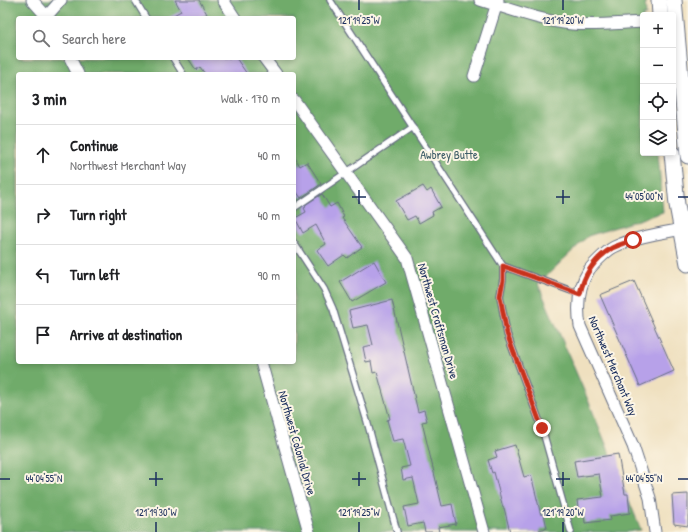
<!DOCTYPE html>
<meta charset="utf-8">
<style>
:root{--surface:#fff;--page:#f2f2f2;--text:#202124;--muted:#757577;--line:#e0e0e0}
body{margin:0;font-family:"Patrick Hand",sans-serif;background:var(--page);color:var(--text)}
.controls{position:absolute;right:12px;top:12px;display:grid;overflow:hidden;border-radius:4px;box-shadow:0 2px 6px #0003}
.controls button{width:36px;height:36px;display:grid;place-items:center;padding:0;border:0;border-bottom:1px solid var(--line);background:var(--surface);color:var(--text);font:20px sans-serif}
.stop{position:absolute;width:12px;height:12px;margin:-9px;border:3px solid #c8321e;border-radius:50%;background:#fff}
.stop.end{background:#c8321e;border-color:#fff;box-shadow:0 1px 4px #0008}
.list{margin:0;padding:0;list-style:none}
h2{display:flex;justify-content:space-between;align-items:center;height:52px;margin:0;padding:0 16px;font-size:17px}
h2 small{font-size:13px;font-weight:400;color:var(--muted)}
.list li{display:grid;grid-template-columns:26px 1fr auto;gap:12px;align-items:center;box-sizing:border-box;height:60px;padding:0 16px;border-top:1px solid var(--line)}
.list b{display:block;font-size:15px;white-space:nowrap}
.list p{margin:0;font-size:13px;white-space:nowrap;color:var(--muted)}
.list em{font-size:13px;font-style:normal;color:var(--muted)}
.icon{flex:none;width:22px;height:22px;fill:none;stroke:currentColor;stroke-width:2;stroke-linecap:round;stroke-linejoin:round}
.map{position:relative;flex:none;width:688px;height:532px;overflow:hidden}
.search{position:absolute;background:var(--surface);box-shadow:0 2px 6px #0003;left:16px;top:16px;width:280px;height:44px;display:flex;align-items:center;gap:10px;box-sizing:border-box;padding:0 14px;border-radius:4px;color:var(--muted);font-size:15px}
.panel{position:absolute;background:var(--surface);box-shadow:0 2px 6px #0003;left:16px;top:72px;width:280px;height:292px;border-radius:4px}
.map>svg:first-child{display:block}
</style>
<div class="map">
<svg width="688" height="532" viewBox="0 0 688 532">
<rect width="100%" height="100%" fill="#fcf5e5"/>
<filter id="ink" filterUnits="userSpaceOnUse"><feTurbulence type="fractalNoise" baseFrequency=".025" numOctaves="2"/><feDisplacementMap in="SourceGraphic" scale="8" xChannelSelector="R" yChannelSelector="G"/><feConvolveMatrix kernelMatrix="1 2 1 2 8 2 1 2 1" color-interpolation-filters="sRGB"/></filter>
<filter id="wash" filterUnits="userSpaceOnUse"><feTurbulence type="fractalNoise" baseFrequency=".012" numOctaves="4" result="noise"/><feDisplacementMap in="SourceGraphic" scale="16" xChannelSelector="R" yChannelSelector="G"/><feGaussianBlur stdDeviation="0.9" result="paint"/><feColorMatrix in="noise" values="0 0 0 0 0 0 0 0 0 0 0 0 0 0 0 0 0 1.4 0 .05"/><feComposite in="paint" operator="in"/></filter>
<g filter="url(#wash)">
<rect width="100%" height="100%" fill="#efe0bf"/>
<path fill="#6fab6b" stroke="#456d64" fill-rule="evenodd" d="M 0,0 L 645,0 L 646,15 L 643,15 L 643,153 L 658,153 L 663,212 L 588,236 L 538,284 L 588,400 L 641,530 L 627,532 L 0,532 ZM 18,18 L 294,18 L 294,58 L 18,58 ZM 18,74 L 294,74 L 294,362 L 18,362 Z"/>
<g id="blocks">
<path fill="#b7a1e9" d="M 175,0 L 199,0 L 207,14 L 200,18 L 168,18 L 181,11 Z
M 188,58 L 236,58 L 247,74 L 205,74 L 200,67 L 196,70 Z
M 294,156 L 300,166 L 307,162 L 321,184 L 301,198 L 294,188 Z
M 423,186 L 427,192 L 431,189 L 441,207 L 432,212 L 433,215 L 419,223 L 415,216 L 407,220 L 396,201 Z
M 322,194 L 330,207 L 337,203 L 344,217 L 342,218 L 362,247 L 347,258 L 344,255 L 328,266 L 317,250 L 326,244 L 316,225 L 303,233 L 295,218 L 306,212 L 304,208 L 306,207 L 305,205 Z
M 374,261 L 386,282 L 352,302 L 340,282 Z
M 634,281 L 674,371 L 640,386 L 600,295 Z
M 392,300 L 418,412 L 424,410 L 427,421 L 422,422 L 442,506 L 452,504 L 456,524 L 438,527 L 439,532 L 425,532 L 423,523 L 408,526 L 404,507 L 419,504 L 413,478 L 403,480 L 401,468 L 410,466 L 403,439 L 393,441 L 387,420 L 390,419 L 377,372 L 373,373 L 371,361 L 366,362 L 363,347 L 373,345 L 368,325 L 353,328 L 349,311 Z
M 515,445 L 524,477 L 531,475 L 541,515 L 544,514 L 547,528 L 539,530 L 539,532 L 510,532 L 504,508 L 503,508 L 494,472 L 492,473 L 488,460 L 497,457 L 495,451 Z
M 618,454 L 625,494 L 628,494 L 630,513 L 610,516 L 611,520 L 585,523 L 584,515 L 579,516 L 577,500 L 603,497 L 599,474 L 577,477 L 574,461 Z
M 688,494 L 688,526 L 674,524 L 672,495 Z"/>
</g>
</g>
<g filter="url(#ink)">
<use href="#blocks" fill-opacity="0" stroke="#656d80" stroke-width="1"/>
<g fill="none" stroke-linecap="round" stroke-linejoin="round">
<defs>
<path id="service" d="M 135,0 L 146,18
M 330,0 L 503,266 L 503,279 L 500,296 L 507,334 L 542,428 L 571,532
M 173,58 L 183,74
M 294,208 L 413,127
M 294,243 L 324,289 L 333,309 L 367,421 L 397,532
M 503,266 L 580,294"/>
<path id="minor" d="M 32,0 L 48,18
M 223,0 L 235,18
M 480,0 C 510,9 541,21 572,24 C 596,26 620,23 643,22
M 47,16 L 61,0
M 70,58 L 78,74
M 264,58 L 276,74
M 474,76 L 498,0
M 294,100 L 407,258 L 484,532
M 261,362 L 309,532
M 655,532 L 650,498 L 633,446 L 580,326 C 577,307 578,287 589,270 C 591,267 594,264 597,261 C 602,256 608,250 614,247 C 637,236 663,233 688,228"/>
<path id="secondary" d="M 659,0 L 660,15
M 674,0 L 688,156
M 672,153 L 677,205 L 688,264"/>
</defs>
<use href="#service" stroke="#656d80" stroke-width="8"/>
<use href="#minor" stroke="#656d80" stroke-width="13"/>
<use href="#secondary" stroke="#656d80" stroke-width="17"/>
<use href="#service" stroke="#fff" stroke-width="5.5"/>
<use href="#minor" stroke="#fff" stroke-width="11"/>
<use href="#secondary" stroke="#fff" stroke-width="15"/>
</g>
</g>
<g fill="none" stroke-linecap="round" stroke-linejoin="round" filter="url(#ink)">
<path stroke="#c8321e" stroke-width="5" d="M 542,428 L 507,334 L 500,296 L 503,280 L 503,266 L 580,294 C 584,274 594,259 612,248 C 618,245 626,243 633,240"/>
</g>
<path fill="none" stroke="#1b2f5e" stroke-width="1.5" d="M 359,0 L 359,10M 563,0 L 563,10M 359,190 L 359,204M 563,190 L 563,204M 352,197 L 366,197M 556,197 L 570,197M 678,197 L 688,197M 156,472 L 156,486M 359,472 L 359,486M 563,472 L 563,486M 0,479 L 10,479M 149,479 L 163,479M 352,479 L 366,479M 556,479 L 570,479M 678,479 L 688,479M 156,522 L 156,532M 359,522 L 359,532M 563,522 L 563,532"/>
<g text-anchor="middle" stroke-width="4" stroke-linejoin="round" paint-order="stroke">
<g font-size="12" fill="#3c5c67" stroke="#fcf5e5">
<text x="449" y="159">Awbrey Butte</text>
</g>
<g font-size="12" fill="#1b2f5e" stroke="#fcf5e5">
<text transform="translate(438 321) rotate(74)" y="4">Northwest Craftsman Drive</text>
<text transform="translate(613 366) rotate(67)" y="4">Northwest Merchant Way</text>
<text transform="translate(297 443) rotate(74)" y="4">Northwest Colonial Drive</text>
</g>
</g>
<g font-size="10" text-anchor="middle" fill="#1b2f5e" stroke="#fcf5e5" stroke-width="4" stroke-linejoin="round" paint-order="stroke">
<text x="359" y="24">121°19'25"W</text>
<text x="563" y="24">121°19'20"W</text>
<text x="644" y="200">44°05'00"N</text>
<text x="44" y="482">44°04'55"N</text>
<text x="644" y="482">44°04'55"N</text>
<text x="156" y="516">121°19'30"W</text>
<text x="359" y="516">121°19'25"W</text>
<text x="563" y="516">121°19'20"W</text>
</g>
</svg>
<div class="controls">
<button>+</button>
<button>−</button>
<button><svg class="icon" aria-label="locate" viewBox="0 0 24 24"><circle cx="12" cy="12" r="6"/><path d="M12 2v4M12 18v4M2 12h4M18 12h4"/></svg></button>
<button><svg class="icon" aria-label="layers" viewBox="0 0 24 24"><path d="M12 4l9 5-9 5-9-5zM3 14l9 5 9-5"/></svg></button>
</div>
<div class="stop" style="left:633px;top:240px"></div>
<div class="stop end" style="left:542px;top:428px"></div>
<div class="search"><svg class="icon" aria-label="search" viewBox="0 0 24 24"><circle cx="10" cy="10" r="6"/><path d="M15 15l6 6"/></svg>Search here</div>
<section class="panel">
<h2>3 min<small>Walk · 170 m</small></h2>
<ul class="list">
<li><svg class="icon" aria-label="ahead" viewBox="0 0 24 24"><path d="M12 20V5M6 11l6-6 6 6"/></svg><div><b>Continue</b><p>Northwest Merchant Way</p></div><em>40 m</em></li>
<li><svg class="icon" aria-label="right" viewBox="0 0 24 24"><path d="M7 20v-9h11M14 6l5 5-5 5"/></svg><div><b>Turn right</b></div><em>40 m</em></li>
<li><svg class="icon" aria-label="left" viewBox="0 0 24 24"><path d="M17 20v-9H6M10 6l-5 5 5 5"/></svg><div><b>Turn left</b></div><em>90 m</em></li>
<li><svg class="icon" aria-label="arrive" viewBox="0 0 24 24"><path d="M6 21V4h12l-3 4 3 4H6"/></svg><div><b>Arrive at destination</b></div></li>
</ul>
</section>
</div>
